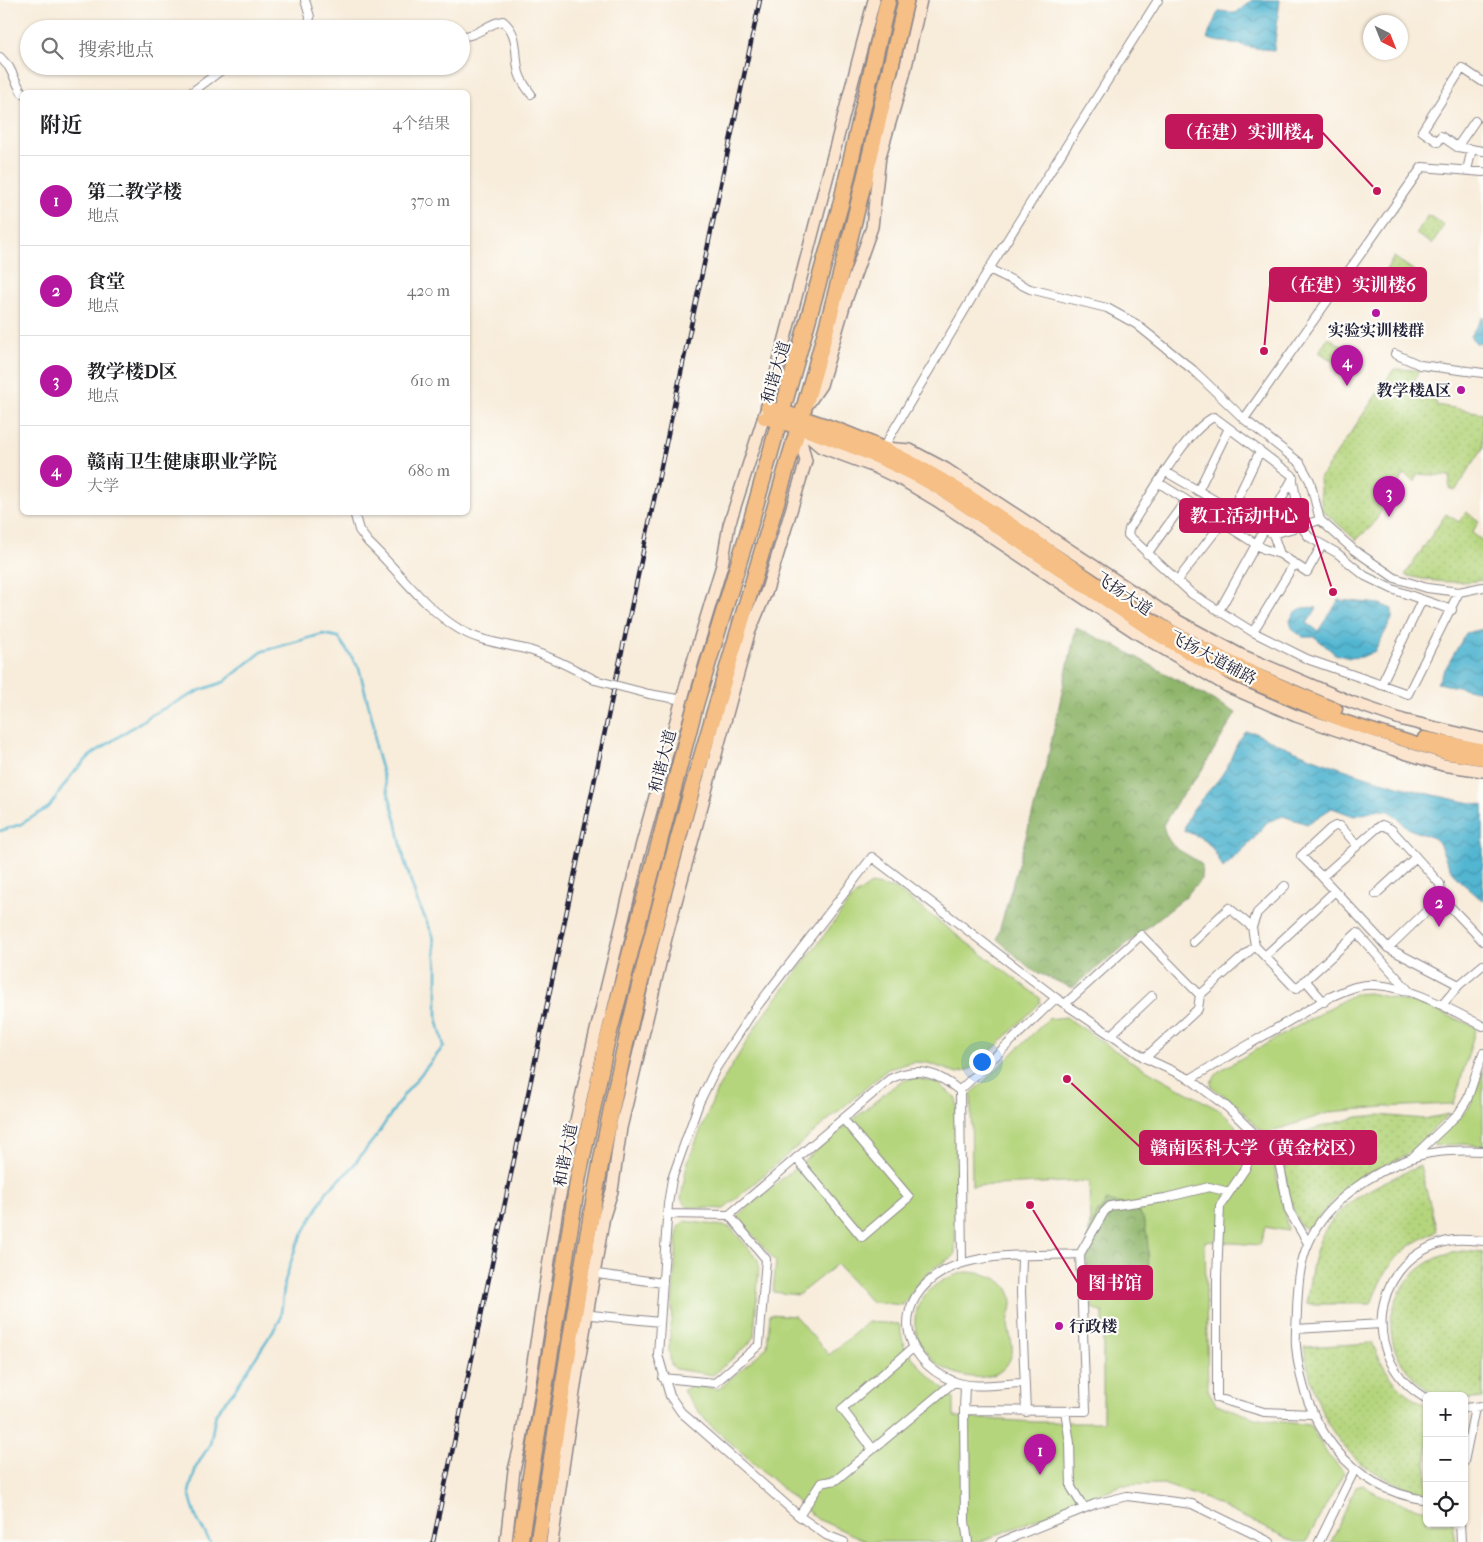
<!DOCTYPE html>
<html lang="zh">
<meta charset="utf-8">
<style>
:root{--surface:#fff;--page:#f2f2f2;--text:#202124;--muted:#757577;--line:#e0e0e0;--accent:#b5179e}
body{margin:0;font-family:"IM FELL French Canon","Noto Serif SC",serif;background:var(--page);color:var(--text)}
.controls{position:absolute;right:15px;bottom:15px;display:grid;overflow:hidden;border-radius:8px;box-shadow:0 1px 4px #0004}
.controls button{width:45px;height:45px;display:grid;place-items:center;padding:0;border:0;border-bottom:1px solid var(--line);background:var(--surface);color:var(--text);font:25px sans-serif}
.compass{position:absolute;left:1363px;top:15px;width:45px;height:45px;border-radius:50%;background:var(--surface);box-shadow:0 1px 4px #0004;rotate:137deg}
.you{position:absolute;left:981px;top:1061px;width:18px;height:18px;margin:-12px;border:4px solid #fff;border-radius:50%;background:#1a73e8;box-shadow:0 0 0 8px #1a73e833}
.badge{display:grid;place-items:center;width:32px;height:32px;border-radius:50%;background:var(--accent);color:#fff;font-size:16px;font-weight:700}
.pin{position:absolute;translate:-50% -41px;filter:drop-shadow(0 1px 2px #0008)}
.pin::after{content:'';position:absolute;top:26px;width:18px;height:15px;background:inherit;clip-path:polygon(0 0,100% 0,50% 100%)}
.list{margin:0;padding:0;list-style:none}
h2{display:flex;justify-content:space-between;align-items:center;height:65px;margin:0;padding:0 20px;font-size:21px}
h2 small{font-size:16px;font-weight:400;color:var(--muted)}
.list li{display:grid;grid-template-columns:32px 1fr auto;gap:15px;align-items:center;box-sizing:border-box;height:90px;padding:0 20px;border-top:1px solid var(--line)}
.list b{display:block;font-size:19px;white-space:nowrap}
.list p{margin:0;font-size:16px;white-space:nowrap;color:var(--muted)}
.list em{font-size:16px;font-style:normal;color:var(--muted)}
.icon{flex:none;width:28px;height:28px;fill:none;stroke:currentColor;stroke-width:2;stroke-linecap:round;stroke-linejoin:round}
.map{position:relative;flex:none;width:1483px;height:1542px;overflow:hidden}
.search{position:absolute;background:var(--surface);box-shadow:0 1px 4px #0004;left:20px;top:20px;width:450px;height:55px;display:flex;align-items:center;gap:12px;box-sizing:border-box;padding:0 18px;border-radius:28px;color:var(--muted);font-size:19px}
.panel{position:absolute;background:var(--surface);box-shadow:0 1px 4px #0004;left:20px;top:90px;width:450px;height:425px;border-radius:8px}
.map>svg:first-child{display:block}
</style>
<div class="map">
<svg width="1483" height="1542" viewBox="0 0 1483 1542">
<defs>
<pattern id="forest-crowns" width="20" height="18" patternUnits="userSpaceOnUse" patternTransform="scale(1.25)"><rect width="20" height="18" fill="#90b66c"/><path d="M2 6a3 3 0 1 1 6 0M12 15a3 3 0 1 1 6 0" fill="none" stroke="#75945a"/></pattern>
<pattern id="garden-dots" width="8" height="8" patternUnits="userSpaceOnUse" patternTransform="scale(1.25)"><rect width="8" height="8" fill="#b5d57d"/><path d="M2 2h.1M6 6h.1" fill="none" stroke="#9bb76d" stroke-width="1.8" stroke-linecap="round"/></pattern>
<pattern id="water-waves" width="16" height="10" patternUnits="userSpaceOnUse" patternTransform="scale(1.25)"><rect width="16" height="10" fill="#52b6d1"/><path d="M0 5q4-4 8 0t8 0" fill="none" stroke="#4494ab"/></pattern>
</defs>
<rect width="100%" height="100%" fill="#fdfcf7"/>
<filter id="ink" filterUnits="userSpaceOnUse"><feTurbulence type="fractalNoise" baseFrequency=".02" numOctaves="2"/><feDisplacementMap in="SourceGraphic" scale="10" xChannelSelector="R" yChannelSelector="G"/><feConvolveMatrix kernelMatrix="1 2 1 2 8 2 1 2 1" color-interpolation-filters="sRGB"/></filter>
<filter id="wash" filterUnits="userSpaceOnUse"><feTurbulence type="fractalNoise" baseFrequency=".0096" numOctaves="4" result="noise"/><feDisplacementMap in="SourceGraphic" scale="20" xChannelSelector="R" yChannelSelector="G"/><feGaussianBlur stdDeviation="1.12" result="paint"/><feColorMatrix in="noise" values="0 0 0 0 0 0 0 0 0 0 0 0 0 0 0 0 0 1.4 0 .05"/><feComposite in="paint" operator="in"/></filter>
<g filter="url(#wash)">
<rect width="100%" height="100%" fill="#f8ecda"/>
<path fill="#b5d57d" stroke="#6c7c5c" d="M 871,884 L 896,889 L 1040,998 L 1040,1003 L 976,1066 L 966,1071 L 957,1073 L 928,1063 L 914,1062 L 888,1069 L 724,1209 L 686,1207 L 681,1199 L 687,1164 L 717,1090 L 760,1020 L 853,897 Z
M 1369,993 L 1422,1005 L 1476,1027 L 1454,1104 L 1383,1107 L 1331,1112 L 1267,1133 L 1257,1128 L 1239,1106 L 1212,1087 L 1211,1082 L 1219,1071 L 1354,994 Z
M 1066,1017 L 1129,1060 L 1221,1111 L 1235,1125 L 1245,1147 L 1261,1148 L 1272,1154 L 1288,1231 L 1265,1227 L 1260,1245 L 1205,1241 L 1208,1390 L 1216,1404 L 1258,1419 L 1309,1425 L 1328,1455 L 1344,1472 L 1306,1542 L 1295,1542 L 1206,1499 L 1163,1484 L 1122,1485 L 979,1542 L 869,1542 L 817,1519 L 707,1422 L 683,1391 L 690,1386 L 719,1389 L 767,1347 L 770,1314 L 795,1316 L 829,1355 L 868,1322 L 899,1324 L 904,1346 L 920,1367 L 954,1399 L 954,1417 L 1034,1422 L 1103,1422 L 1103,1313 L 1092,1308 L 1091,1297 L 1124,1292 L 1107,1201 L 1090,1223 L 1089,1181 L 972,1186 L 971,1094 L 1048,1019 Z
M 1483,1070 L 1483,1146 L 1463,1144 L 1434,1146 L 1434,1138 L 1460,1118 L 1470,1106 Z
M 915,1078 L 938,1083 L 957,1099 L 955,1255 L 934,1268 L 918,1283 L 903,1305 L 871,1302 L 837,1264 L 798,1295 L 773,1292 L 776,1262 L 737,1216 L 889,1090 L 901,1081 Z
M 685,1221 L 730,1227 L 757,1258 L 759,1265 L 754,1336 L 748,1345 L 713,1375 L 676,1369 L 671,1365 L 669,1350 L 678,1227 Z
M 967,1272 C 987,1273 1011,1279 1012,1303 C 1012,1310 1009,1316 1008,1322 C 1008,1335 1016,1346 1010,1359 C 997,1389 950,1377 933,1360 C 896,1323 920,1281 967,1272 Z
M 1363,1485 C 1383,1499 1403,1505 1427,1510 L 1427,1523 L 1453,1523 L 1456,1542 L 1331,1542 L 1356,1487 Z"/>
<path fill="url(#forest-crowns)" stroke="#596c54" d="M 1076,628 L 1120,648 L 1236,713 L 1200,773 L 1177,802 L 1163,825 C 1169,852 1183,849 1202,865 L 1201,879 L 1185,897 L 1072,988 L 1032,970 L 997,939 L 1046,766 Z
M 1107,1201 C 1116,1203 1134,1205 1140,1213 C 1149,1226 1148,1255 1149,1271 L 1124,1292 L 1091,1297 L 1086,1254 L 1090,1223 Z"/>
<path fill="url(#garden-dots)" stroke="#6c7c5c" d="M 1428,215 L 1444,225 L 1432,244 L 1416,234 Z
M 1394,257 L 1419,274 L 1411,286 L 1386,270 Z
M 1328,337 L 1358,357 L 1348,371 L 1319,352 Z
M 1394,369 L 1419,370 C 1412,382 1413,397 1429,401 L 1437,396 L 1436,405 L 1483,413 L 1483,448 L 1455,491 L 1449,488 L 1450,476 L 1417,474 L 1415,482 L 1404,474 L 1372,526 L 1356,540 L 1322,510 L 1319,479 Z
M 1466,512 L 1479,521 L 1472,533 L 1483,541 L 1483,580 C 1456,584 1432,582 1405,575 L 1446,514 L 1459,522 Z
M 1449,1114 L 1407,1155 L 1363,1176 L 1341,1192 L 1308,1229 L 1299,1225 C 1289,1203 1281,1162 1283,1137 L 1358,1117 L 1378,1115 L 1424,1119 Z
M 1420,1166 L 1437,1231 C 1397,1251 1387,1262 1371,1304 L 1306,1304 C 1310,1283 1312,1259 1320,1240 C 1337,1200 1383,1182 1420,1166 Z
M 1464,1251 L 1483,1253 L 1483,1398 L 1464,1400 L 1464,1396 C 1457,1396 1448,1397 1441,1396 C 1431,1394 1420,1385 1413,1377 C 1365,1329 1401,1257 1464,1251 Z
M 1372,1343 C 1387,1375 1395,1388 1427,1406 L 1427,1492 C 1415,1492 1405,1487 1394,1482 C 1334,1457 1314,1406 1304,1347 Z"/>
<path fill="url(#water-waves)" stroke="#3a6c86" d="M 1252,0 L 1280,0 L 1274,50 C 1261,49 1251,48 1238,44 C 1226,41 1220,44 1207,38 L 1217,14 L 1220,11 L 1236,13 Z
M 1483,317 L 1483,344 L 1476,343 L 1470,336 Z
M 1339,600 L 1380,604 L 1392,609 L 1392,619 L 1375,651 L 1362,657 L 1349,658 L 1335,654 L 1315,637 L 1303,637 L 1297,633 L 1292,628 L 1290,621 C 1295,608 1305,606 1317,608 L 1307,623 L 1318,631 Z
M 1483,629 L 1483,692 L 1437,683 L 1466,633 Z
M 1246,732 L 1253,732 C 1326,767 1404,791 1483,805 L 1483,901 L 1459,880 L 1450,869 L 1439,843 L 1434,838 L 1409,829 L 1390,811 L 1380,810 L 1354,816 L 1332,808 L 1307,824 L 1283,816 L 1267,822 L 1251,842 L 1223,868 C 1212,846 1209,839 1184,831 C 1187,807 1212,792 1225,770 C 1233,757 1235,742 1246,732 Z"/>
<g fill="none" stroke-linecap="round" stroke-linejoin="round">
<path stroke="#52b6d1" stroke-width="2.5" d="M 0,831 L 21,824 L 49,807 L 73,773 L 91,755 L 151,715 L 201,690 L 224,682 L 263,651 L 323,634 L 338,637 L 359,668 L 374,726 L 375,747 L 396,820 L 404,859 L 417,901 L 433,935 L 437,966 L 437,1018 L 444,1046 L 403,1096 L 377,1135 L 349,1171 L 327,1191 L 296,1246 L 285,1281 L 280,1320 L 236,1388 L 216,1413 L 210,1444 L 196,1467 L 189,1492 L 196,1517 L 210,1542"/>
</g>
</g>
<g filter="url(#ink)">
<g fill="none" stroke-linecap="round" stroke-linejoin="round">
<defs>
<path id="street" d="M 305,0 L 310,17 L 308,29
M 461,36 C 478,37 487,23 503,21 C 520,35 514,54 519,73 C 521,81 526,87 531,94
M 0,57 L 9,67 L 22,93
M 1483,82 L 1462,68 L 1422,131 L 1438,142 L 1441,136 L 1457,147 L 1483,151
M 192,92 L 227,66
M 1457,147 L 1475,121
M 1467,170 L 1472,149
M 1483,172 L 1422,167 L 1244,419 L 1300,463 L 1310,481 L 1320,520 L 1354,550 L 1395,578 L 1427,588 L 1459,592 L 1483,587
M 989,269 L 1030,289 L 1107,308 L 1136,324 L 1193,370 L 1244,419
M 1395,354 L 1420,365 L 1483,373
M 883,448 L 989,269 L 1158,0
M 1166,472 L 1273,534 L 1301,526 L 1309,537 L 1337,553 L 1365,576 L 1392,589 L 1452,610
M 1159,483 L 1264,549 L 1280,554
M 1198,491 L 1229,428
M 1232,510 L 1260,451
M 354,512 L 359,530 L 368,542 C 398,570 424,608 459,629 C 480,642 505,644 529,650 C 552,657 573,668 595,680
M 1320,520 L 1301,526 L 1292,475 L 1214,417 C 1185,431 1148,500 1129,529 L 1128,535 L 1192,594 L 1253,632 L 1307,659 L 1408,694 L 1459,592
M 1273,534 L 1280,554 L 1307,572 L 1322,545
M 1147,554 L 1186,500
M 1177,581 L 1222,523
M 1219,611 L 1293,478
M 1253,632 L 1294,564
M 1381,685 L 1422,600
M 649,694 L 683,700
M 1322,877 L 1301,856 L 1330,829 L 1335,826 L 1340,826 L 1357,845
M 1376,894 L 1416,857
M 1193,942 L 1229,908 L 1252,927
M 1255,946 L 1252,927 L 1257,913 L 1285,886
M 1388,948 L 1441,897
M 1265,956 L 1335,891
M 1305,980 L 1324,1002
M 1459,985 L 1388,948 L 1322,877 L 1376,829 L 1382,825 L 1391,829 L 1440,884 L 1441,897 L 1483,941
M 1066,1003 L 1141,935 L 1200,995 L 1255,946 L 1296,989 L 1357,933 L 1409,991
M 1442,1005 L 1459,985 L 1483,965
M 1111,1035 L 1152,996
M 1145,1058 L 1198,1009 L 1200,995
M 1190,1079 L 1227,1107 L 1259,1138 L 1276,1147 L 1289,1211 L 1308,1243
M 960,1090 L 1056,998
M 1259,1138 L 1245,1169 L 1220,1206 L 1217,1277 L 1217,1398 L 1264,1412 L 1312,1414
M 1413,1157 L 1459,1113 L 1467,1100 L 1483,1053
M 796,1158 L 862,1237 L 909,1197 L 843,1119
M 729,1215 L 890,1079 C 917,1065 938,1073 960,1091 L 962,1263
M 1022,1257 L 1021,1292 L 1026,1412
M 590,1273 L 663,1283
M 582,1314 L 660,1322
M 1296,1329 L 1381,1324
M 663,1378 L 715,1383 L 759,1345 L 766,1259 L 729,1215 L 667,1214
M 1025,1383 C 1003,1383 973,1390 953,1381 C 899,1359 891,1300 944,1271 C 980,1251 1039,1256 1080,1254 L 1104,1212 L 1110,1206 L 1165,1198 L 1209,1187 L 1229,1192
M 1427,1399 C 1361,1363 1368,1265 1441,1243 C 1455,1238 1469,1240 1483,1241
M 1464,1408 L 1483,1406
M 964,1410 L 965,1385
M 1065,1411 L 1070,1443 L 1071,1487 L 1084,1508
M 873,1449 L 842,1409 L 913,1348
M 1464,1462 L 1475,1408
M 1427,1500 C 1347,1489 1303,1422 1296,1346 C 1295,1334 1297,1321 1297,1309 C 1298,1287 1299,1263 1309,1242 C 1326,1202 1372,1172 1412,1158 C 1433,1150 1460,1150 1483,1151
M 799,1516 L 821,1483 L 836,1480 L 954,1382
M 1460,1523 L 1461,1542
M 844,1542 L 826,1535 L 799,1516 L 681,1412 L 670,1396 L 658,1355 L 668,1204 L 672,1179 L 699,1103 L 716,1068 L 752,1013 L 872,857 L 1056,998 L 1145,1058 L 1190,1079 L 1330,997 C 1344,991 1359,983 1375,985 C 1413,987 1449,1009 1483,1026
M 968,1542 L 965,1521 L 964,1410 L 1086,1411 L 1080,1254
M 1001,1542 L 1095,1504 L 1127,1496 L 1192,1504 L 1270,1542
M 1319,1542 L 1355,1469"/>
<path id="secondary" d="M 808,404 L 821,385 L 844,306 L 872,227 L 880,156 L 904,75 L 921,0
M 801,430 L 821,447 L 875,467 L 904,481 L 936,500 L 1135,632 L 1227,686 L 1296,716 L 1392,749 L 1443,765 L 1483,771
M 884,448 L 910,450 L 946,469 L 1178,621 L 1241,655 L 1351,702 L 1403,720 L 1483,739
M 506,1542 L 514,1470 L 520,1446 L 557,1209 L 592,1047 L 638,858 L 687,681 L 722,565 L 729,525 L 767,407 L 874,0
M 552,1542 L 576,1379 L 604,1216 L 612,1191 L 621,1128 L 666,938 L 749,633 L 767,590 L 806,461 L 798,429"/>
<path id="primary" d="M 767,407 C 817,420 869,439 915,464 C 994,507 1064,564 1140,612 C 1203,651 1268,681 1336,709
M 764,418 C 826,435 884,457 940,489 L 1153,632 L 1208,664 L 1343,721 L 1445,753 L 1483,759
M 1424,738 L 1483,750"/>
<path id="highway" d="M 520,1542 L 578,1179 L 606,1045 L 696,703 L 748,532 L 841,203 L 888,0
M 538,1542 C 565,1380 587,1216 623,1055 C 678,814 757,579 823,341 C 854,228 880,114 906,0"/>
</defs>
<use href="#street" stroke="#8d878a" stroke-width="10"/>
<use href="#secondary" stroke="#8d878a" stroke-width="14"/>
<use href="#primary" stroke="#8d878a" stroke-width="15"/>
<use href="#highway" stroke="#8d878a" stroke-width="18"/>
<use href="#street" stroke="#fff" stroke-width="8"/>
<use href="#secondary" stroke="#fbe5cf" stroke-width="11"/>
<use href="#primary" stroke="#f5bf86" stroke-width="12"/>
<use href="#highway" stroke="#f5bf86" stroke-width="15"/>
<defs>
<path id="rail" d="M 433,1542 L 760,0"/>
</defs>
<use href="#rail" stroke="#22223b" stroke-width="4.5"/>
<use href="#rail" stroke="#fdfcf7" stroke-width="2.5" stroke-dasharray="8" stroke-linecap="butt"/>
<defs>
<path id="street-bridge" d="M 595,680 L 649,694"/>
</defs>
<use href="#street-bridge" stroke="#8d878a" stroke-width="10" stroke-linecap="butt"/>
<use href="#street-bridge" stroke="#fff" stroke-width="8"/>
</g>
</g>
<g fill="#b5179e" stroke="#fdfcf7" stroke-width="2">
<circle cx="1376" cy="313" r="5"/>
<circle cx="1461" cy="390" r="5"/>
<circle cx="1059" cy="1326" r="5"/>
</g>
<g text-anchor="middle" stroke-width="4.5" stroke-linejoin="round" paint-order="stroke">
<g font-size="16" font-weight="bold" fill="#22223b" stroke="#fdfcf7">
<text x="1376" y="336">实验实训楼群</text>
<text x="1451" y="396" text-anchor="end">教学楼A区</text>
<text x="1069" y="1332" text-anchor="start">行政楼</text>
</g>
<g font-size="16" fill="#22223b" stroke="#fdfcf7">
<text transform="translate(775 372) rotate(-73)" y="6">和谐大道</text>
<text transform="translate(1124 593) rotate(34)" y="6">飞扬大道</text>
<text transform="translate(1213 657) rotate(28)" y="6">飞扬大道辅路</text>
<text transform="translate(662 761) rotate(-75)" y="6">和谐大道</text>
<text transform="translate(565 1155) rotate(-79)" y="6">和谐大道</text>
</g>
</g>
<path fill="none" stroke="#c2185b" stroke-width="2" d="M1377 191L1322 132M1264 351L1270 285M1333 592L1308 516M1067 1079L1140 1147M1030 1205L1078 1283"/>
<g fill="#c2185b" stroke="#fdfcf7" stroke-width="2">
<circle cx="1377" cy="191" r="5"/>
<circle cx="1264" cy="351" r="5"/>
<circle cx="1333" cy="592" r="5"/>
<circle cx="1067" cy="1079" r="5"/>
<circle cx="1030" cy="1205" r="5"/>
</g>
<g fill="#c2185b" stroke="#c2185b" stroke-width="2">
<rect x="1166" y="115" width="156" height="33" rx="5"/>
<rect x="1270" y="268" width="156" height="33" rx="5"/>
<rect x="1180" y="499" width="128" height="33" rx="5"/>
<rect x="1140" y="1131" width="236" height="33" rx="5"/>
<rect x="1078" y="1266" width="74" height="33" rx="5"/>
</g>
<g font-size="18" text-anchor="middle" font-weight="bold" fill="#fff">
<text x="1244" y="138">（在建）实训楼4</text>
<text x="1348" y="291">（在建）实训楼6</text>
<text x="1244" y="522">教工活动中心</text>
<text x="1258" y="1154">赣南医科大学（黄金校区）</text>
<text x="1115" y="1289">图书馆</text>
</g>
</svg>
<div class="controls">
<button>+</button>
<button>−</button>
<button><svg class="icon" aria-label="locate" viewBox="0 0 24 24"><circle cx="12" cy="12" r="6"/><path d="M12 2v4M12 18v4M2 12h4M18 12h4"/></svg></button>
</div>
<svg class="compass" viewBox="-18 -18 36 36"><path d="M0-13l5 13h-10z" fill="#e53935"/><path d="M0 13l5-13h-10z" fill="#757577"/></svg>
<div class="you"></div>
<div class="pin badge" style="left:1040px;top:1475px">1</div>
<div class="pin badge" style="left:1439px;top:927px">2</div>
<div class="pin badge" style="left:1389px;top:517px">3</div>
<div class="pin badge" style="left:1347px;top:386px">4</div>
<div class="search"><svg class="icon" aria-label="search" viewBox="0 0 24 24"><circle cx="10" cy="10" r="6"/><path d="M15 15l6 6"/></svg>搜索地点</div>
<section class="panel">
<h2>附近<small>4个结果</small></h2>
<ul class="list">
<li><span class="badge">1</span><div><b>第二教学楼</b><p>地点</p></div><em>370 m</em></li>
<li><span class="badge">2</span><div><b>食堂</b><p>地点</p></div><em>420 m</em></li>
<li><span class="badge">3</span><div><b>教学楼D区</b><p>地点</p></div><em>610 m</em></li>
<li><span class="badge">4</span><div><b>赣南卫生健康职业学院</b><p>大学</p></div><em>680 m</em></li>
</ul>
</section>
</div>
